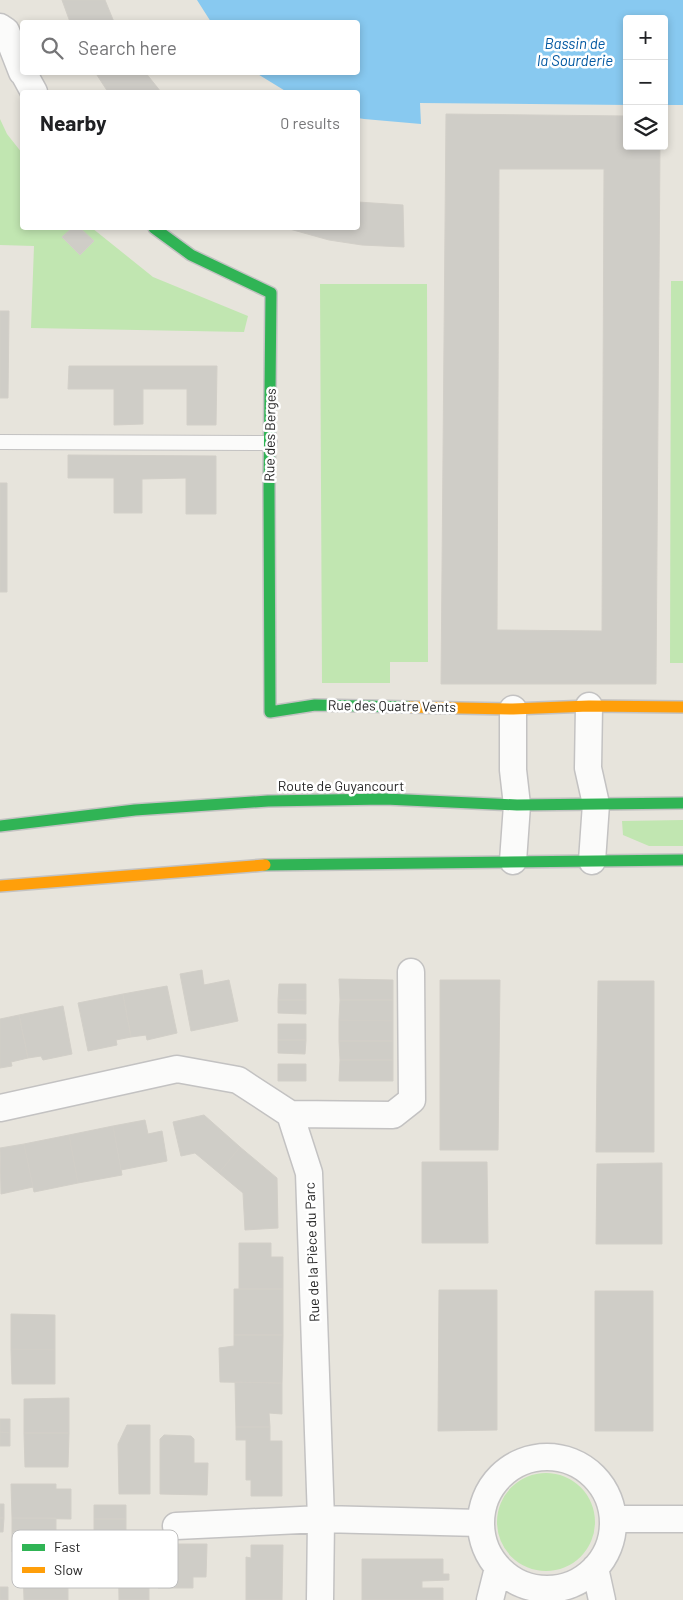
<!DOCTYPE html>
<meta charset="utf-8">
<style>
:root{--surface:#fff;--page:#f2f2f2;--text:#202124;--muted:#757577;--line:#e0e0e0}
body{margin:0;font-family:Barlow,sans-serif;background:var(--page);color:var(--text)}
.controls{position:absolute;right:15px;top:15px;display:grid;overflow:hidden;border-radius:5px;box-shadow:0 2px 8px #0003}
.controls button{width:45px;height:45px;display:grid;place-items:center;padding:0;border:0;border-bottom:1px solid var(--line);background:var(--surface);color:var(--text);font:25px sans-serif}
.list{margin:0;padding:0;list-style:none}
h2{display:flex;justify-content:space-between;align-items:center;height:65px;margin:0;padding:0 20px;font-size:21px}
h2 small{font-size:16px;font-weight:400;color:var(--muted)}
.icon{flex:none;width:28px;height:28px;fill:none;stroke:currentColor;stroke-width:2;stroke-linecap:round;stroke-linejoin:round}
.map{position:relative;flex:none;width:683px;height:1600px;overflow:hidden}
.search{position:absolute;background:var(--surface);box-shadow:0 2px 8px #0003;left:20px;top:20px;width:340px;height:55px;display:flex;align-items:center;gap:12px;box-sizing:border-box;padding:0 18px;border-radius:5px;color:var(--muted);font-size:19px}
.panel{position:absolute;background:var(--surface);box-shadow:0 2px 8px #0003;left:20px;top:90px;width:340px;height:140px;border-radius:5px}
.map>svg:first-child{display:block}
</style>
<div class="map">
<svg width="683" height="1600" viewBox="0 0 683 1600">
<rect width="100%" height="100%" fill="#e7e4dc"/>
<path fill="#c1e6b1" d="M 0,119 L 7,134 L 22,153 L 22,228 L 92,228 L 153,277 L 248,316 L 244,332 L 31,328 L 34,246 L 0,245 Z
M 671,281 L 683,281 L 683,663 L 670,663 Z
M 320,284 L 427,284 L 428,662 L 390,662 L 390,683 L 322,683 Z
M 683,820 L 683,846 L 649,846 L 623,835 L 622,821 Z
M497 1522a49 49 0 1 1 98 0a49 49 0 1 1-98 0Z"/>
<path fill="#88c9f0" d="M 197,0 L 683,0 L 683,105 L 664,105 L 664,19 L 627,19 L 627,105 L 420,103 L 421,124 L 364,119 L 358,118 L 358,92 L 287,92 L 256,73 L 358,72 L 358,22 L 211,22 Z"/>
<path fill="#cfcdc7" stroke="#d2cfc8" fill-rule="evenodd" d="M 62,0 L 105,0 L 114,22 L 70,22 Z
M 95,72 L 145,72 L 161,92 L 108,92 Z
M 446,114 L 627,116 L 627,146 L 660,146 L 656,684 L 441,684 ZM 499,169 L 604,169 L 602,631 L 497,630 Z
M 358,202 L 403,205 L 404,247 L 362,245 L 329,240 L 286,228 L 358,228 Z
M 72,228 L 80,228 L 94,241 L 80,255 L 62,237 Z
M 0,311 L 9,311 L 8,398 L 0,398 Z
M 69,366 L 217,366 L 216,425 L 187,425 L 187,389 L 143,389 L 143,424 L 114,425 L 114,389 L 68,389 Z
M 68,455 L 216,456 L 216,514 L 186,514 L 186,478 L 142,479 L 142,513 L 114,513 L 114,478 L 68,478 Z
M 0,483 L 7,483 L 7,592 L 0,592 Z
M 202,970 L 204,985 L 229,980 L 238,1021 L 191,1031 L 180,974 Z
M 339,979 L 393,980 L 393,1000 L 340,1000 Z
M 440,980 L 500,980 L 498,1150 L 440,1150 Z
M 598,981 L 654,981 L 654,1152 L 596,1152 Z
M 279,984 L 306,984 L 306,1000 L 278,1000 Z
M 167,986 L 177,1033 L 147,1040 L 146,1035 L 131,1037 L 123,994 Z
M 123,994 L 131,1037 L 116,1040 L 117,1045 L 88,1051 L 78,1003 Z
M 278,1000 L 306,1000 L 306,1014 L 278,1013 Z
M 340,1000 L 393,1000 L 393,1021 L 339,1020 Z
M 63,1006 L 72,1054 L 43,1060 L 41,1056 L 28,1058 L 19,1015 Z
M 19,1015 L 28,1058 L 11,1062 L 12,1066 L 0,1068 L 0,1019 Z
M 339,1020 L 393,1021 L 393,1041 L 339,1041 Z
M 278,1024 L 306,1024 L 306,1040 L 278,1040 Z
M 278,1040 L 306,1040 L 305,1054 L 278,1053 Z
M 339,1041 L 393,1041 L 393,1060 L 340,1060 Z
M 340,1060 L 393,1060 L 393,1081 L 339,1081 Z
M 278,1064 L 306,1064 L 306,1081 L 278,1081 Z
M 204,1115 L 240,1147 L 219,1173 L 195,1153 L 181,1156 L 173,1122 Z
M 145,1120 L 148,1134 L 162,1131 L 167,1161 L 121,1170 L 113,1126 Z
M 113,1126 L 122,1175 L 78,1183 L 69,1135 Z
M 69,1135 L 78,1183 L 34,1192 L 24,1144 Z
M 24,1144 L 33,1187 L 1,1194 L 0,1148 Z
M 240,1147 L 277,1178 L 278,1228 L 245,1230 L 243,1193 L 219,1173 Z
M 422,1162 L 487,1162 L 488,1243 L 422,1243 Z
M 662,1163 L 662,1244 L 596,1244 L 597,1164 Z
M 239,1243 L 271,1243 L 271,1257 L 283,1257 L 283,1289 L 239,1289 Z
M 234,1289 L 283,1289 L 283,1335 L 234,1335 Z
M 439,1290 L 497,1290 L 497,1430 L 438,1431 Z
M 595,1291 L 653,1291 L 653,1431 L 595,1431 Z
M 11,1314 L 55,1315 L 55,1350 L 11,1349 Z
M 234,1335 L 283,1335 L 282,1383 L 220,1382 L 219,1348 L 234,1346 Z
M 11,1349 L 55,1350 L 55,1384 L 12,1384 Z
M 235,1382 L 282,1383 L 282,1414 L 269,1413 L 270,1427 L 236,1427 Z
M 69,1398 L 69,1433 L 24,1433 L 24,1399 Z
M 0,1419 L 10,1419 L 10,1433 L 0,1432 Z
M 127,1425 L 150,1425 L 150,1494 L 119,1494 L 118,1444 Z
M 236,1427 L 270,1427 L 270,1441 L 282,1441 L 282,1496 L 251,1496 L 251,1480 L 246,1480 L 246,1440 L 236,1440 Z
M 0,1432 L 10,1433 L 10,1446 L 0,1446 Z
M 24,1433 L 69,1433 L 68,1467 L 25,1467 Z
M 164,1435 L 191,1436 L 194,1439 L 194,1463 L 208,1463 L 207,1495 L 160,1494 L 160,1439 Z
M 11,1484 L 56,1484 L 56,1489 L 71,1489 L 71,1519 L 12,1518 Z
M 0,1504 L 4,1504 L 4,1518 L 0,1518 Z
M 94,1505 L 126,1505 L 126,1519 L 94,1519 Z
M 0,1518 L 4,1518 L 3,1532 L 0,1532 Z
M 12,1518 L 56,1518 L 56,1553 L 12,1552 Z
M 94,1519 L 126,1519 L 126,1533 L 94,1533 Z
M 118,1543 L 149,1544 L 149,1600 L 119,1600 Z
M 158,1544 L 207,1544 L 206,1577 L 193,1577 L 193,1588 L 158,1588 Z
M 251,1545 L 283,1545 L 282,1600 L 246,1600 L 246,1557 L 251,1558 Z
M 362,1559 L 443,1559 L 443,1574 L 449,1574 L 449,1580 L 422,1581 L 422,1588 L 443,1588 L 443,1600 L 362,1600 Z
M 23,1568 L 68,1569 L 68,1600 L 24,1600 Z
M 0,1587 L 8,1587 L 8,1600 L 0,1600 Z"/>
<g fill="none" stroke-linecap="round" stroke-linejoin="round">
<defs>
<path id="lane" d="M 0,442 L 270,443"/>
<path id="street" d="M 0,27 L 6,31 L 22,72
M 23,72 L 34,92
M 589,706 L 588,768 L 596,804 L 592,861
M 513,861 L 517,805 L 513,770 L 513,709
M 0,1108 L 177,1069 L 238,1080 L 290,1114 L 309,1173 L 321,1519 L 320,1600
M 290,1114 L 393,1115 L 412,1100 L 411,972
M481 1523a66 66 0 1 1 132 0a66 66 0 1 1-132 0Z
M 613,1519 L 683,1519
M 176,1526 L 321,1519 L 480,1523
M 595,1568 L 602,1600
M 490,1600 L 498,1568"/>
<path id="fast" d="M 154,228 L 191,255 L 271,293 L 269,488 L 270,712 L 315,705 L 409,707
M 0,826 L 135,810 L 268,801 L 385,799 L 517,805 L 683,803
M 265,865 L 683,860"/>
<path id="slow" d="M 409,707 L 513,709 L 589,706 L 683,707
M 0,886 L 265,865"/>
</defs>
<use href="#lane" stroke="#c3c2c2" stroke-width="16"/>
<use href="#street" stroke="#c3c2c2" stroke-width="29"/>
<use href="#fast" stroke="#c3c2c2" stroke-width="14"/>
<use href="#slow" stroke="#c3c2c2" stroke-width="14"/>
<use href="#lane" stroke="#fbfbfa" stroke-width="14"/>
<use href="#street" stroke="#fbfbfa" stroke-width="26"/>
<use href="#fast" stroke="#30b455" stroke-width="11"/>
<use href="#slow" stroke="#ff9f0a" stroke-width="11"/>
</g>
<g text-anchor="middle" stroke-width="5" stroke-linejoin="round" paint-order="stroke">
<g font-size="14" fill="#272727" stroke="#fff">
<text transform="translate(270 435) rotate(-89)" y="5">Rue des Berges</text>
<text transform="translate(392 706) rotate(1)" y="5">Rue des Quatre Vents</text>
<text x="341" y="791">Route de Guyancourt</text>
<text transform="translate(312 1252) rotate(-92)" y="5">Rue de la Pièce du Parc</text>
</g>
<g font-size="15" font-style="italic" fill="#0258a1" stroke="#fff">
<text x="575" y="49">Bassin de<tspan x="575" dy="17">la Sourderie</tspan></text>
</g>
</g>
<rect x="12" y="1530" width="166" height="58" rx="8" fill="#fff" stroke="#bebebe" stroke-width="1"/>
<rect x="22" y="1544" width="23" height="7" fill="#30b455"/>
<rect x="22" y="1567" width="23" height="6" fill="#ff9f0a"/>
<g font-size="14" fill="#272727">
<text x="54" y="1552">Fast</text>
<text x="54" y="1575">Slow</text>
</g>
</svg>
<div class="controls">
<button>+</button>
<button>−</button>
<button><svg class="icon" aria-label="layers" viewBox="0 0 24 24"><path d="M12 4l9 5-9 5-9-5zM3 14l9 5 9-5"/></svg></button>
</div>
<div class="search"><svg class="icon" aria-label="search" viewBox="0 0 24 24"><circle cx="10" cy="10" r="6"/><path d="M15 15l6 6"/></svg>Search here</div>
<section class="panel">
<h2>Nearby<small>0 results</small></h2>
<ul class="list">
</ul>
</section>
</div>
